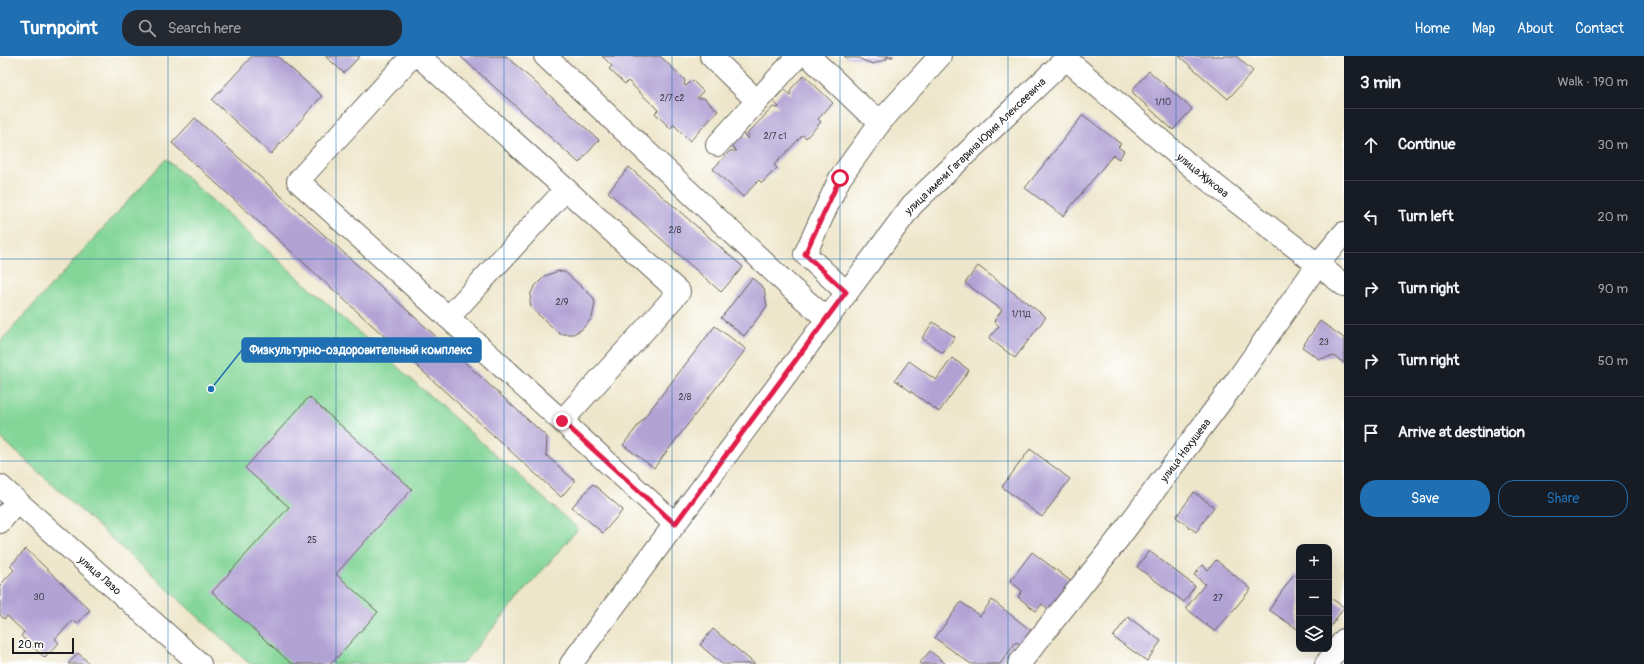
<!DOCTYPE html>
<meta charset="utf-8">
<style>
:root{--surface:#171b24;--page:#242831;--text:#f1f3f6;--muted:#9ea1a6;--line:#363941;--accent:#1f6fb2}
body{margin:0;font-family:Pangolin,sans-serif;background:var(--page);color:var(--text)}
.controls{position:absolute;right:12px;bottom:12px;display:grid;overflow:hidden;border-radius:8px;box-shadow:0 4px 16px #0002}
.controls button{width:36px;height:36px;display:grid;place-items:center;padding:0;border:0;border-bottom:1px solid var(--line);background:var(--surface);color:var(--text);font:20px sans-serif}
.scale{position:absolute;left:12px;bottom:10px;width:62px;box-sizing:border-box;padding-left:4px;border:2px solid #1c1c1c;border-top:0;font-size:11px;line-height:14px;white-space:nowrap;color:#1c1c1c;-webkit-text-stroke:3px #fff;paint-order:stroke}
.stop{position:absolute;width:12px;height:12px;margin:-9px;border:3px solid #e11d48;border-radius:50%;background:#fff}
.stop.end{background:#e11d48;border-color:#fff;box-shadow:0 1px 4px #0008}
.list{margin:0;padding:0;list-style:none}
h2{display:flex;justify-content:space-between;align-items:center;height:52px;margin:0;padding:0 16px;font-size:17px}
h2 small{font-size:13px;font-weight:400;color:var(--muted)}
.list li{display:grid;grid-template-columns:26px 1fr auto;gap:12px;align-items:center;box-sizing:border-box;height:72px;padding:0 16px;border-top:1px solid var(--line)}
.list b{display:block;font-size:15px;white-space:nowrap}
.list em{font-size:13px;font-style:normal;color:var(--muted)}
.actions{display:flex;gap:8px;padding:12px 16px}
.actions a{flex:1;padding:9px 0;border:1px solid var(--accent);border-radius:16px;text-align:center;font-size:14px;color:var(--accent)}
.actions .main{background:var(--accent);color:#fff}
.icon{flex:none;width:22px;height:22px;fill:none;stroke:currentColor;stroke-width:2;stroke-linecap:round;stroke-linejoin:round}
.map{position:relative;flex:none;width:1344px;height:608px;overflow:hidden}
header{display:flex;align-items:center;gap:24px;box-sizing:border-box;height:56px;padding:0 20px;background:var(--accent);color:#fff}
header strong{font-size:19px}
nav{display:flex;gap:22px;margin-inline-start:auto;font-size:14px}
.search{width:280px;height:36px;background:var(--page);display:flex;align-items:center;gap:10px;box-sizing:border-box;padding:0 14px;border-radius:16px;color:var(--muted);font-size:15px}
main{display:flex}
aside{flex:1;background:var(--surface)}
.map>svg:first-child{display:block}
</style>
<header>
<strong>Turnpoint</strong>
<div class="search"><svg class="icon" aria-label="search" viewBox="0 0 24 24"><circle cx="10" cy="10" r="6"/><path d="M15 15l6 6"/></svg>Search here</div>
<nav><a>Home</a><a>Map</a><a>About</a><a>Contact</a></nav>
</header>
<main>
<div class="map">
<svg width="1344" height="608" viewBox="0 0 1344 608">
<rect width="100%" height="100%" fill="#fff"/>
<filter id="ink" filterUnits="userSpaceOnUse"><feTurbulence type="fractalNoise" baseFrequency=".025" numOctaves="2"/><feDisplacementMap in="SourceGraphic" scale="8" xChannelSelector="R" yChannelSelector="G"/><feConvolveMatrix kernelMatrix="1 2 1 2 8 2 1 2 1" color-interpolation-filters="sRGB"/></filter>
<filter id="wash" filterUnits="userSpaceOnUse"><feTurbulence type="fractalNoise" baseFrequency=".012" numOctaves="4" result="noise"/><feDisplacementMap in="SourceGraphic" scale="16" xChannelSelector="R" yChannelSelector="G"/><feGaussianBlur stdDeviation="0.9" result="paint"/><feColorMatrix in="noise" values="0 0 0 0 0 0 0 0 0 0 0 0 0 0 0 0 0 1.4 0 .05"/><feComposite in="paint" operator="in"/></filter>
<g filter="url(#wash)">
<rect width="100%" height="100%" fill="#eee6ca"/>
<path fill="#84d698" stroke="#50795a" d="M 166,103 L 578,473 L 462,608 L 250,608 L 0,381 L 0,286 Z"/>
<g id="blocks">
<path fill="#b1a2d4" d="M 252,0 L 277,0 L 322,40 L 271,98 L 212,44 Z
M 325,0 L 360,0 L 344,17 Z
M 460,0 L 506,0 L 599,84 L 579,107 Z
M 602,0 L 660,0 L 685,24 L 684,29 L 686,30 L 692,24 L 703,35 L 697,42 L 704,42 L 718,55 L 690,85 L 674,69 L 670,72 L 655,57 L 658,54 L 628,25 L 625,28 L 609,13 L 612,10 Z
M 844,0 L 893,0 L 893,1 L 887,1 L 887,3 L 873,8 L 860,3 L 860,2 L 846,2 Z
M 1179,0 L 1236,0 L 1253,15 L 1228,43 Z
M 1149,15 L 1192,53 L 1173,74 L 1133,37 L 1133,33 Z
M 804,19 L 833,47 L 818,63 L 821,66 L 806,82 L 803,79 L 774,109 L 777,112 L 762,127 L 759,124 L 743,141 L 713,113 L 730,95 L 737,95 L 730,89 L 742,77 L 748,83 L 748,77 L 773,51 L 778,52 L 779,51 L 773,45 L 784,33 L 790,39 L 791,33 Z
M 1083,59 L 1121,88 L 1118,91 L 1124,95 L 1119,103 L 1113,99 L 1063,160 L 1025,132 Z
M 195,62 L 547,381 L 546,399 L 575,425 L 561,441 L 172,87 Z
M 629,111 L 743,211 L 721,236 L 608,136 Z
M 978,210 L 1046,261 L 1015,302 L 989,282 L 999,270 L 994,265 L 1002,254 L 965,227 Z
M 558,215 L 565,216 L 593,241 L 595,247 L 592,262 L 581,274 L 573,278 L 560,278 L 531,252 L 530,245 L 531,237 L 534,231 L 545,220 Z
M 752,222 L 764,232 L 767,250 L 744,280 L 721,262 Z
M 1320,265 L 1344,282 L 1344,307 L 1334,300 L 1319,303 L 1302,291 Z
M 933,266 L 955,281 L 943,297 L 922,282 Z
M 715,270 L 746,293 L 654,412 L 623,389 Z
M 952,302 L 969,314 L 939,356 L 895,324 L 909,305 L 936,324 Z
M 309,341 L 412,433 L 336,518 L 378,556 L 331,608 L 292,608 L 212,536 L 289,451 L 245,412 Z
M 1030,393 L 1070,423 L 1042,461 L 1002,431 Z
M 593,428 L 623,454 L 603,477 L 572,451 Z
M 1194,436 L 1214,451 L 1196,476 L 1176,461 Z
M 26,493 L 90,554 L 77,568 L 73,564 L 55,583 L 59,587 L 45,602 L 21,580 L 24,576 L 7,560 L 4,563 L 0,559 L 0,529 L 14,514 L 10,510 Z
M 1149,495 L 1195,530 L 1184,546 L 1137,511 Z
M 1032,496 L 1072,526 L 1050,554 L 1042,548 L 1036,555 L 1018,541 L 1022,535 L 1010,525 Z
M 1216,504 L 1251,533 L 1215,576 L 1186,552 L 1205,528 L 1194,519 L 1202,509 L 1208,514 Z
M 1294,518 L 1299,521 L 1299,574 L 1269,554 Z
M 1329,541 L 1344,551 L 1329,573 Z
M 992,544 L 1033,576 L 1023,589 L 1016,586 L 1000,608 L 971,608 L 935,582 L 961,546 L 980,560 Z
M 1128,561 L 1161,585 L 1147,605 L 1113,581 Z
M 713,573 L 755,608 L 722,608 L 700,589 Z
M 930,595 L 946,608 L 919,608 Z
M 78,597 L 90,608 L 68,608 Z"/>
</g>
</g>
<g filter="url(#ink)">
<use href="#blocks" fill-opacity="0" stroke="#666359" stroke-width="1"/>
<g fill="none" stroke-linecap="round" stroke-linejoin="round">
<defs>
<path id="minor" d="M 412,0 L 298,125 L 675,468
M 419,0 L 679,236 L 562,365
M 545,0 L 789,230 L 827,263
M 711,0 L 757,45
M 809,0 L 865,54 L 882,64
M 1066,3 L 1193,112 L 1344,229
M 717,89 L 798,0
M 846,236 L 805,198 L 840,122 L 882,64 L 940,0
M 448,262 L 566,133
M 0,430 L 200,608
M 0,466 L 17,446
M 571,608 L 912,149 L 1069,0
M 1019,608 L 1115,487 L 1237,324 L 1318,208 L 1344,177
M 1326,608 L 1344,584"/>
</defs>
<use href="#minor" stroke="#666359" stroke-width="24"/>
<use href="#minor" stroke="#fff" stroke-width="22"/>
</g>
</g>
<g fill="none" stroke-linecap="round" stroke-linejoin="round" filter="url(#ink)">
<path stroke="#e11d48" stroke-width="5" d="M 562,365 L 675,468 L 846,236 L 805,198 L 840,122"/>
</g>
<path fill="none" stroke="#1f6fb2" stroke-width="1" stroke-opacity="0.55" d="M 168,0 L 168,608M 336,0 L 336,608M 504,0 L 504,608M 672,0 L 672,608M 840,0 L 840,608M 1008,0 L 1008,608M 1176,0 L 1176,608M 0,203 L 1344,203M 0,405 L 1344,405"/>
<g text-anchor="middle" stroke-width="3.5" stroke-linejoin="round" paint-order="stroke">
<g font-size="9" fill="#413e4a">
<text x="672" y="45">2/7 с2</text>
<text x="1163" y="49">1/10</text>
<text x="775" y="83">2/7 с1</text>
<text x="675" y="177">2/8</text>
<text x="562" y="249">2/9</text>
<text x="1021" y="261">1/11Д</text>
<text x="1324" y="289">23</text>
<text x="685" y="344">2/8</text>
<text x="312" y="487">25</text>
<text x="39" y="544">30</text>
<text x="1218" y="545">27</text>
</g>
<g font-size="11" fill="#1c1c1c" stroke="#fff">
<text transform="translate(975 90) rotate(-44)" y="4">улица имени Гагарина Юрия Алексеевича</text>
<text transform="translate(1203 119) rotate(39)" y="4">улица Жукова</text>
<text transform="translate(1185 394) rotate(-53)" y="4">улица Нахушева</text>
<text transform="translate(100 519) rotate(41)" y="4">улица Лазо</text>
</g>
</g>
<path fill="none" stroke="#1f6fb2" stroke-width="1.5" d="M211 333L242 294"/>
<circle fill="#1f6fb2" stroke="#fff" stroke-width="1.5" cx="211" cy="333" r="4"/>
<rect fill="#1f6fb2" stroke="#1f6fb2" stroke-width="1.5" x="242" y="282" width="239" height="24" rx="4"/>
<g font-size="12" text-anchor="middle" font-weight="bold" fill="#fff">
<text x="361" y="298">Физкультурно-оздоровительный комплекс</text>
</g>
</svg>
<div class="controls">
<button>+</button>
<button>−</button>
<button><svg class="icon" aria-label="layers" viewBox="0 0 24 24"><path d="M12 4l9 5-9 5-9-5zM3 14l9 5 9-5"/></svg></button>
</div>
<div class="scale">20 m</div>
<div class="stop" style="left:840px;top:122px"></div>
<div class="stop end" style="left:562px;top:365px"></div>
</div>
<aside>
<h2>3 min<small>Walk · 190 m</small></h2>
<ul class="list">
<li><svg class="icon" aria-label="ahead" viewBox="0 0 24 24"><path d="M12 20V5M6 11l6-6 6 6"/></svg><div><b>Continue</b></div><em>30 m</em></li>
<li><svg class="icon" aria-label="left" viewBox="0 0 24 24"><path d="M17 20v-9H6M10 6l-5 5 5 5"/></svg><div><b>Turn left</b></div><em>20 m</em></li>
<li><svg class="icon" aria-label="right" viewBox="0 0 24 24"><path d="M7 20v-9h11M14 6l5 5-5 5"/></svg><div><b>Turn right</b></div><em>90 m</em></li>
<li><svg class="icon" aria-label="right" viewBox="0 0 24 24"><path d="M7 20v-9h11M14 6l5 5-5 5"/></svg><div><b>Turn right</b></div><em>50 m</em></li>
<li><svg class="icon" aria-label="arrive" viewBox="0 0 24 24"><path d="M6 21V4h12l-3 4 3 4H6"/></svg><div><b>Arrive at destination</b></div></li>
</ul>
<div class="actions"><a class="main">Save</a><a>Share</a></div>
</aside>
</main>
